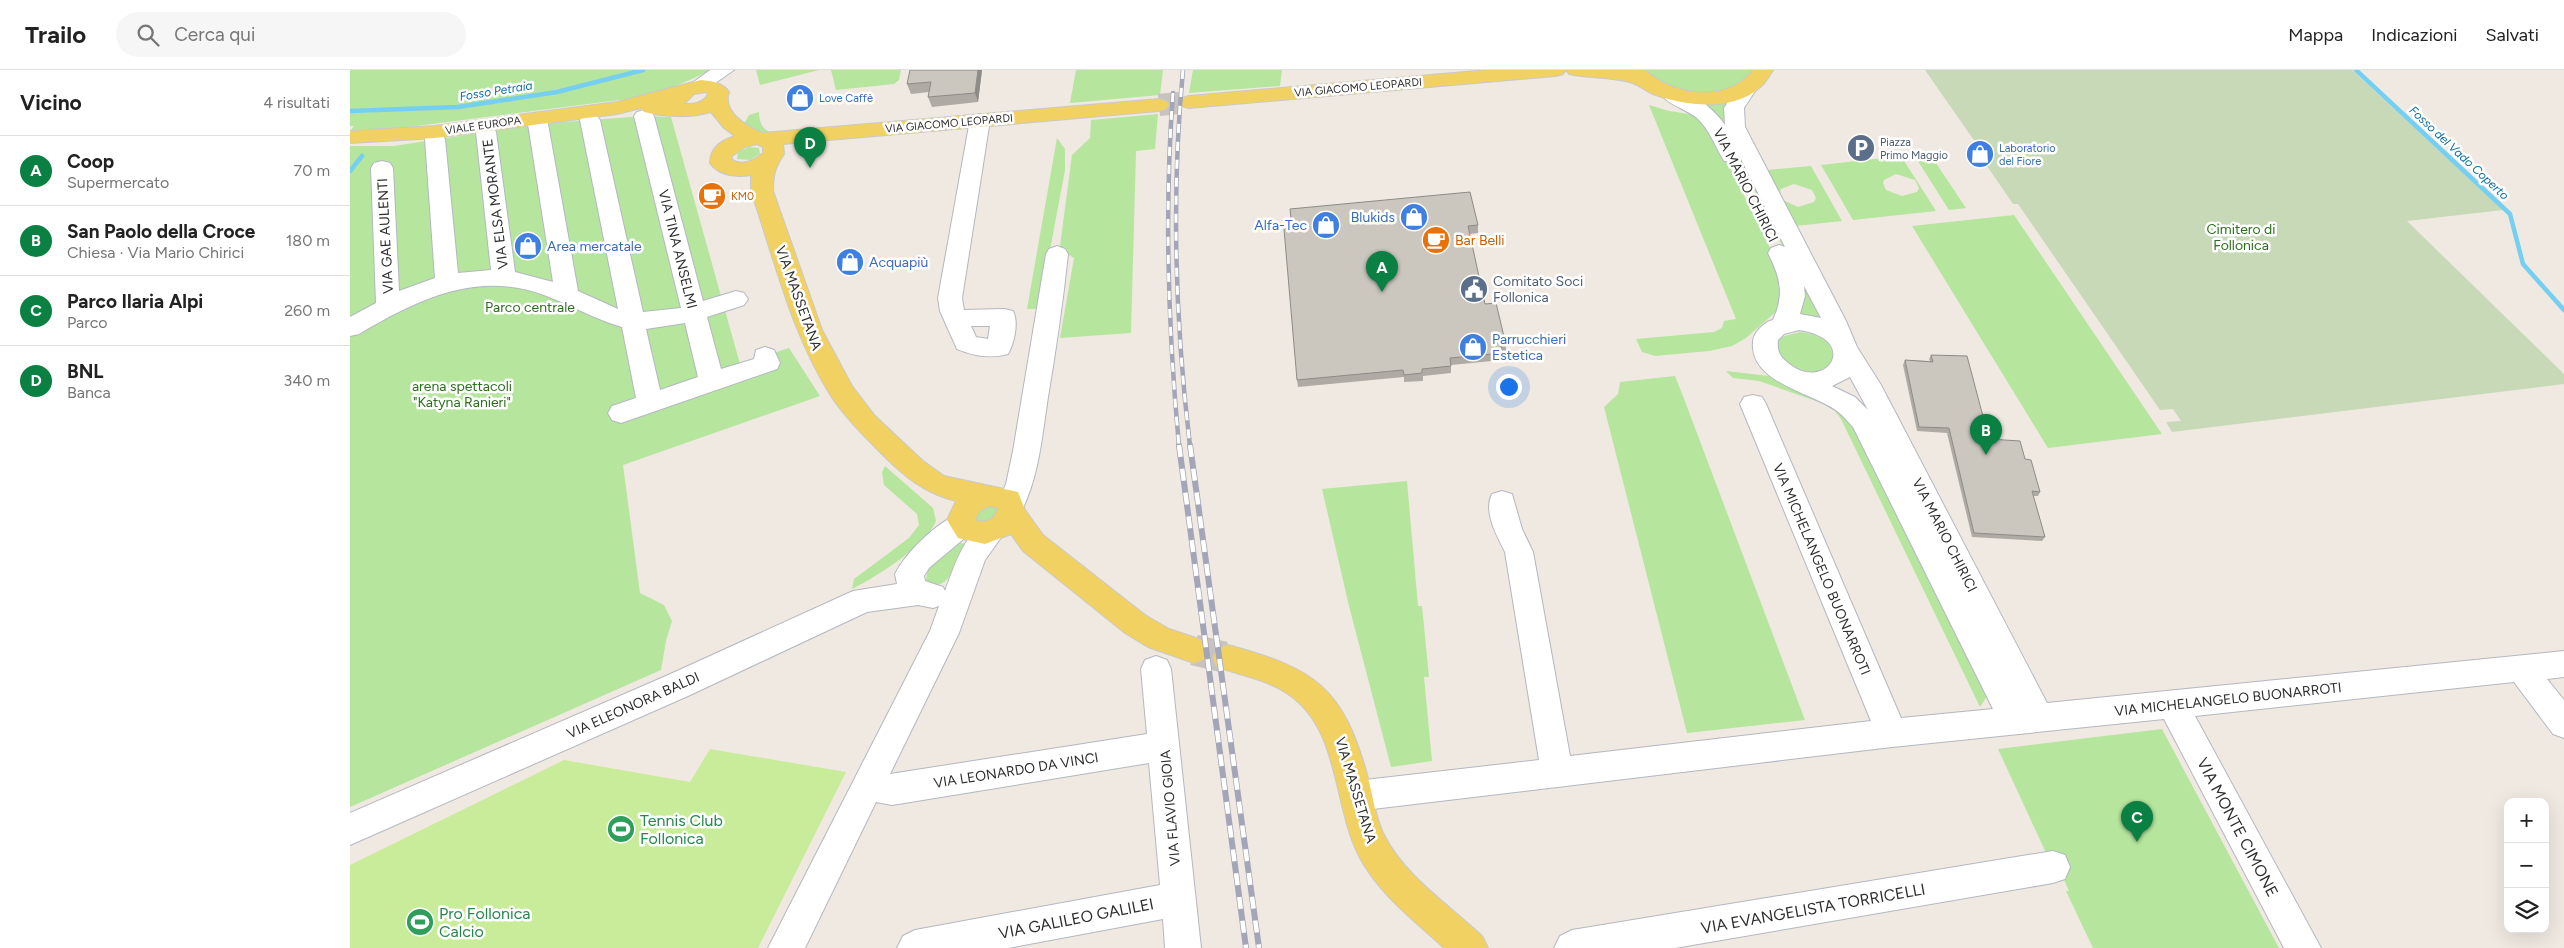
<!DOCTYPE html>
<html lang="it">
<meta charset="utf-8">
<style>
:root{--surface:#fff;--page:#f6f6f6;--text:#222;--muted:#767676;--line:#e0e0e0;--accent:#0b8043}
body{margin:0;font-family:Figtree,sans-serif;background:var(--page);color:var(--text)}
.controls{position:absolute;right:15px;bottom:15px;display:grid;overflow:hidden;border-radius:10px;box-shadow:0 5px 20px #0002}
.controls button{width:45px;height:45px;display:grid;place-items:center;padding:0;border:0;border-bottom:1px solid var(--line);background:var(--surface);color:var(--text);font:25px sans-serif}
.you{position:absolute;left:1158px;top:316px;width:18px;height:18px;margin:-12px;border:4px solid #fff;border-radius:50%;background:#1a73e8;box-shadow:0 0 0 8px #1a73e833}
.badge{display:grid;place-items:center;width:32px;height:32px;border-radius:50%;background:var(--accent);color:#fff;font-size:16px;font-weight:700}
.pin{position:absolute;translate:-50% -41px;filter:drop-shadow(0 1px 2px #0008)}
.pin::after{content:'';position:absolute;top:26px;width:18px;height:15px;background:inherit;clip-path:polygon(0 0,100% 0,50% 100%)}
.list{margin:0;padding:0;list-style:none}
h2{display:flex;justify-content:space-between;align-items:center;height:65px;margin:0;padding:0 20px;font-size:21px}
h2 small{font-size:16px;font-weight:400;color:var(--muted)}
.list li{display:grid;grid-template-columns:32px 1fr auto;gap:15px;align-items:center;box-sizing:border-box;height:70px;padding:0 20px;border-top:1px solid var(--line)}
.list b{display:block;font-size:19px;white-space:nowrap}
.list p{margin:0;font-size:16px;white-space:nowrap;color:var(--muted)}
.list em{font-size:16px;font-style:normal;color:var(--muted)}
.icon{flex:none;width:28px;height:28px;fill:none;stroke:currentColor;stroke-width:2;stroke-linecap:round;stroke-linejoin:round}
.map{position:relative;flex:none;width:2214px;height:878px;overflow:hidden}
header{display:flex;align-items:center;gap:30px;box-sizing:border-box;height:70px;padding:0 25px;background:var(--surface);border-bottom:1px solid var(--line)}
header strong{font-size:24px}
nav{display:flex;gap:28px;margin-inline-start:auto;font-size:18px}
.search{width:350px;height:45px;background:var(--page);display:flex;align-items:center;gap:12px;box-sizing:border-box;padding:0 18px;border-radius:28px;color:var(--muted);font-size:19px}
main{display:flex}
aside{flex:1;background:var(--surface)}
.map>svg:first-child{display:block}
</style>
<header>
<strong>Trailo</strong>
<div class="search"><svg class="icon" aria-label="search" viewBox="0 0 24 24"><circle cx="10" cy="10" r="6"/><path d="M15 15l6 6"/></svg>Cerca qui</div>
<nav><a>Mappa</a><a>Indicazioni</a><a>Salvati</a></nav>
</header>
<main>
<aside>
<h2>Vicino<small>4 risultati</small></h2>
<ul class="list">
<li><span class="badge">A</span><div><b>Coop</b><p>Supermercato</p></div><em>70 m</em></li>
<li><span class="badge">B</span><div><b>San Paolo della Croce</b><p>Chiesa · Via Mario Chirici</p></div><em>180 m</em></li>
<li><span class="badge">C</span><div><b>Parco Ilaria Alpi</b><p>Parco</p></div><em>260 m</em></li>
<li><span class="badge">D</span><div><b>BNL</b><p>Banca</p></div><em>340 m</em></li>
</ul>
</aside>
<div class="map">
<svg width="2214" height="878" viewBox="0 0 2214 878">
<rect width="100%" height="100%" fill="#efe9e1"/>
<path fill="#b6e59e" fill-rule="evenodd" d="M 0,0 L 362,0 L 319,19 L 285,28 L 50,58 L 1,60 L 4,56 L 0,56 Z
M 406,0 L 469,0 L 410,15 Z
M 481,0 L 551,0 L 549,10 L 544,14 L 486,20 Z
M 726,0 L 813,0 L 810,25 L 720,33 Z
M 843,0 L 932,0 L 930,16 L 839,23 Z
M 1292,0 L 1404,0 C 1400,5 1396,11 1390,14 C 1371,25 1339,27 1318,17 C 1309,12 1301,5 1292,0 Z
M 1381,29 L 1478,252 L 1443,245 L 1447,205 L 1374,60 L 1346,32 Z
M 1299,35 L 1319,41 L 1345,45 L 1361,59 L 1435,208 L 1429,239 L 1396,268 L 1382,276 L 1359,281 L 1305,286 L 1292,282 L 1286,269 L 1364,262 L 1372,258 L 1374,251 L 1386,249 Z
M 409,42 C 409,51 412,59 421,63 L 408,61 L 394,54 L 399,45 Z
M 808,44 L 805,79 L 786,81 L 781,263 L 710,268 L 724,188 L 712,181 L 710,176 L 722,85 L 740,68 L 741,50 Z
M 294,46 L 321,47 L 390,294 L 439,278 L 470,326 L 273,395 L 290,523 L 314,535 L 322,551 L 316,571 L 311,600 L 0,737 L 0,76 L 44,76 L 188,54 Z
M 707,68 L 715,79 L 715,100 L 689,239 L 677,239 Z
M 399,77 L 409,78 L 410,84 L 400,90 L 387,89 L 388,82 Z
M 1580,84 L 1616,138 L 1599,140 L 1564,85 Z
M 1551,86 L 1586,141 L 1503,150 L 1471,95 ZM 1546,104 L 1565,110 L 1569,118 L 1567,122 L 1552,126 L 1536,120 L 1533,113 L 1534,110 Z
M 1461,96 L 1492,151 L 1445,156 L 1416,100 ZM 1444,114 L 1462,120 L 1466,128 L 1464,132 L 1448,137 L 1433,130 L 1430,123 L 1431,119 Z
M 1664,145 L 1812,364 L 1698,378 L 1562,156 Z
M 1450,262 C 1467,264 1477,268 1485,283 L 1479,299 L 1459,305 L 1429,292 L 1425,274 L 1431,267 Z
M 1376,301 L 1419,306 L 1497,341 L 1637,626 L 1630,637 L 1491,349 L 1484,340 L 1472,333 L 1409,311 L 1383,308 Z
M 1325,306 L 1333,326 L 1455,650 L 1337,663 L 1254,337 L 1268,324 L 1270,312 Z
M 535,396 L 583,438 L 586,451 C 575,477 527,506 502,519 L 504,509 L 559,468 L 569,455 L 567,444 L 534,415 L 532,402 Z
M 1057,411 L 1068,536 L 1072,536 L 1079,607 L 1074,607 L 1082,691 L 1041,697 L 999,536 L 972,419 Z
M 649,435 L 649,448 L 626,454 L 623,442 L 629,436 Z
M 606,472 L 615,474 C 609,487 597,529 576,510 L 578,498 Z
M 1812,659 L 1929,878 L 1743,878 L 1716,821 L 1719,821 L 1703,785 L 1697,785 L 1648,679 Z"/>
<path fill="#c8d9b8" d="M 1575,0 L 2002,0 L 2153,140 L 2057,151 L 2214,304 L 2214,314 L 1822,362 L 1816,352 L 1831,351 L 1823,339 L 1810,340 L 1668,134 L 1663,134 L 1626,80 L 1630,79 Z"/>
<path fill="#c9ec9a" d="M 360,679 L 496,702 L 408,878 L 0,878 L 0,795 L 214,690 L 340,712 Z"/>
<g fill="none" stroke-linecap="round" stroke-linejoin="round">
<path stroke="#75cff0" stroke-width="4.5" d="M 2006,0 L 2160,144 L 2173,194 L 2214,240
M 0,41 L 108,37 L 207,22 L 293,0
M 0,101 L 12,86"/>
<path stroke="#c8c4bd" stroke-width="22" stroke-dasharray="22 11" stroke-linecap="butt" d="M 809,35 L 839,32"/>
<path stroke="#c8c4bd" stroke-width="31" stroke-dasharray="31 15" stroke-linecap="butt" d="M 844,580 L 878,588"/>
<defs>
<path id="minor" d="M 360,0 L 384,0 L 354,21 L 340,21 L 337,17 Z
M 1397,12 L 1404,14 L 1407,18 L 1394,38 L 1395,57 L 1496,251 L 1507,277 L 1531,315 L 1697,633 L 2214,581 L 2214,607 L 2197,609 L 2214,630 L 2214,668 L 2203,664 L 2164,612 L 1845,646 L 1971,878 L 1934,878 L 1814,649 L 1542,677 L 1006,741 L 994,737 L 990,726 L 994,715 L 1006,711 L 1189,690 L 1155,482 C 1147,466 1133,442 1142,424 L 1152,421 L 1162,424 L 1172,459 L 1183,482 L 1220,686 L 1521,651 L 1390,334 L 1394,327 L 1403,325 L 1412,327 L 1416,334 L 1551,648 L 1643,639 L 1503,357 C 1498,352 1493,345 1487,341 C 1461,322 1399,313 1403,271 C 1404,262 1414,252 1423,250 C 1435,224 1430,207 1418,183 L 1421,178 L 1429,175 L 1435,177 L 1391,89 L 1382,92 L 1374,91 C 1365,76 1360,60 1347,48 C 1336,39 1318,35 1311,24 L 1314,20 C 1336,14 1363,38 1375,55 L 1374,38 L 1390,14 ZM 1454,216 L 1471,248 L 1450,244 L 1455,226 ZM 1449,260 C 1513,270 1475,324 1438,293 C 1429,286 1427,281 1428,270 L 1434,264 ZM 1500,307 L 1518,340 L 1505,327 L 1482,316 Z
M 294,40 L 301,42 L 304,46 L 353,231 L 386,221 L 394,223 L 398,229 L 394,235 L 357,247 L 371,299 L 404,289 L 406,280 L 415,277 L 424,280 L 430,293 L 427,299 L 271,353 L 262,350 L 258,343 L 262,336 L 286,328 L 272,257 C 244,249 221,235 194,225 C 127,200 66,230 9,264 L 0,266 L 0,247 L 26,233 L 21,98 L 24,93 L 32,91 L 40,93 L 43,98 L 49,221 L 85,208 L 75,69 L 78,65 L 85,63 L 92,65 L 95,69 L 108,203 L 141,200 L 126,62 L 129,58 L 136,56 L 143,58 L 146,62 L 165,202 L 203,212 L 178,54 L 181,50 L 188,48 L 195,50 L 198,54 L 228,221 L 268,239 L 230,50 L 233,46 L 240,44 L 247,46 L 250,50 L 293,242 L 331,238 L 284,46 L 287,42 ZM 335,253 L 348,307 L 310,320 L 296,259 Z
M 630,44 L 637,46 L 640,50 L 612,228 L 614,240 L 654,239 L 663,241 C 669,252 664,274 658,284 C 640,289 624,286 607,279 L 590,241 L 588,228 L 620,50 L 623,46 ZM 621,256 L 640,256 L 638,269 L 626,267 Z
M 707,176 L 715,179 L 718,184 C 713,232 706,280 698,327 C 692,366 689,407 671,442 L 661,445 L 651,442 L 647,434 L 656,414 L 663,381 L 696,184 L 699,179 Z
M 613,442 L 623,445 L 627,453 L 623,461 L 579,498 L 574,506 L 575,511 L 593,517 L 595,521 C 604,498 619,444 651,454 L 655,462 L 635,490 L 609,563 L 540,704 L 797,664 L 791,599 L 795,590 L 806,586 L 817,590 L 821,599 L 851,878 L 815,878 L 813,849 L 658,878 L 547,878 L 553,866 L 565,860 L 810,815 L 799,693 L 542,735 L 526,732 L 455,878 L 418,878 L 580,561 L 589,536 L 583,538 L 568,535 L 517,542 L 338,626 L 0,775 L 0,743 L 316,606 L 503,521 L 547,514 L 545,504 C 556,482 589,450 613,442 Z
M 1703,781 L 1715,785 L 1720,797 L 1715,809 L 1703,813 L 1325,878 L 1204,878 L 1210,866 L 1222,860 Z"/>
<path id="major" d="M 1138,0 L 1216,0 L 1213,4 L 1206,6 L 839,38 L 832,36 L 829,32 L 832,28 L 839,26 Z
M 1216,0 C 1229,0 1285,0 1293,0 C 1300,3 1308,11 1316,14 C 1344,27 1383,27 1403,0 L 1423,0 C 1419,6 1415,14 1409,18 C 1382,42 1334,36 1303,24 C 1296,21 1290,16 1283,13 C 1262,6 1240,9 1219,4 Z
M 351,10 C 362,11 373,13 379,22 C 372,42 397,57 413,63 L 809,29 L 816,31 L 819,35 L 816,39 L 809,41 L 433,74 L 434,84 C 425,97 423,105 423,121 L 472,260 L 502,316 L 525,346 L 573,391 L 594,406 L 668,422 L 675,440 L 693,465 L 795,545 L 819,559 L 855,571 L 859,580 L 855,589 L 844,593 L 798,577 L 775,563 L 673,481 L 661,464 L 635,474 L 608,468 L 597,450 L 606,431 C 574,423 554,406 531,383 C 514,366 497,349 483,329 C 442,266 425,191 401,121 L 401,105 C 387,107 369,106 360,93 C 360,78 372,70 385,66 L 374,58 L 361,42 C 341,48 315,47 294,42 L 291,38 L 267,44 L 85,68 L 0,73 L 0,61 L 85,56 L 267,32 ZM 356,22 L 358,24 C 354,33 344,34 334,34 L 344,24 ZM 407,74 L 413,77 L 413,83 C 404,91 393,96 382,90 L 382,86 L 395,77 ZM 640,436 L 648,438 C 645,449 638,453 627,451 L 625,449 L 631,440 Z
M 878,575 C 966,599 993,617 1018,708 C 1023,726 1025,746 1033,763 C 1053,805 1099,835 1132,866 L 1138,878 L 1094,878 C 1064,850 1028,823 1009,786 C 982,733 991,657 935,622 C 914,609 890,605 867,597 L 863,588 L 867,579 Z"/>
</defs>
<use href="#minor" stroke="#b4b7c1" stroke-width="2"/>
<use href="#major" stroke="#c9c9c9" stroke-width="2"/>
<use href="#minor" fill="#fff" fill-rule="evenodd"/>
<use href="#major" fill="#f2d163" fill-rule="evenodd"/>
<defs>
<path id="rail-far1" d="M 833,0 C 821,126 825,251 840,376
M 823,23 C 814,141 818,258 829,376"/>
<path id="rail" d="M 829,375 L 896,878
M 840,375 L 909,878"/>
</defs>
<use href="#rail-far1" stroke="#a3a6b8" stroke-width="4.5"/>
<use href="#rail" stroke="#a3a6b8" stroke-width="6"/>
<use href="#rail-far1" stroke="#fff" stroke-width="3" stroke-dasharray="9" stroke-linecap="butt"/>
<use href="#rail" stroke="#fff" stroke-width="4.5" stroke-dasharray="12" stroke-linecap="butt"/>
</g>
<path fill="#afaba4" d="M 632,0 L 628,32 L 582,37 L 578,27 L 579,22 L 561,24 L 557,14 Z
M 1128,155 L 1128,163 L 1119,164 L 1135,234 L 1156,275 L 1156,282 L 1153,283 L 1152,290 L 1101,295 L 1101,303 L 1073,306 L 1073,311 L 1054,312 L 1054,307 L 948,317 L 947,310 L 942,158 Z
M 1581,285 L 1639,369 L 1675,389 L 1690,422 L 1688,426 L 1683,426 L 1695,467 L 1692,471 L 1622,467 L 1597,363 L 1567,361 L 1553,295 L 1555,290 L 1580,291 L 1579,289 Z"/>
<path fill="#8e8b86" d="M 628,0 L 632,0 L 628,32 L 625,23 Z"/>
<path fill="#cbc7bf" stroke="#8e8b86" d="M 560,0 L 628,0 L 625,23 L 578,27 L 581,12 L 557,14 Z
M 1120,122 L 1128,155 L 1118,156 L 1135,234 L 1146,233 L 1156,275 L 1151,276 L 1153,283 L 1100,288 L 1101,296 L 1072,299 L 1072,303 L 1054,305 L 1053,300 L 947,310 L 934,159 L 942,158 L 940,139 Z
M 1581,285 L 1617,286 L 1639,369 L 1670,371 L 1675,389 L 1681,390 L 1690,422 L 1682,421 L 1695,467 L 1624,463 L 1599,358 L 1569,357 L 1555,290 L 1583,292 Z"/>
<defs>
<symbol id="shop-disc" viewBox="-11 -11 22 22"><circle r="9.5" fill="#3f7fe0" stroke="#fff"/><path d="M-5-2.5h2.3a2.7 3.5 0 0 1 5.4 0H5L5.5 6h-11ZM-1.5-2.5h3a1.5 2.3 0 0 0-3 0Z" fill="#fff"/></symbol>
<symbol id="parking-disc" viewBox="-11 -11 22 22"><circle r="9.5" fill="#5c6f8a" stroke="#fff"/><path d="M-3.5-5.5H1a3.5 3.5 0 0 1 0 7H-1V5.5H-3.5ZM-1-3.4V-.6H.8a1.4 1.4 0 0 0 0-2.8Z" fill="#fff"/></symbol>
<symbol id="cafe-disc" viewBox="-11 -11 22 22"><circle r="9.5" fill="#e8710a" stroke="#fff"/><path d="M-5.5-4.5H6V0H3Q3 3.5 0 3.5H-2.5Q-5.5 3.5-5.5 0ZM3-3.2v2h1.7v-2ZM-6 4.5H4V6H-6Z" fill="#fff"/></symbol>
<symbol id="civic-disc" viewBox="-11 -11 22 22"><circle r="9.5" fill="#5c6f8a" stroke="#fff"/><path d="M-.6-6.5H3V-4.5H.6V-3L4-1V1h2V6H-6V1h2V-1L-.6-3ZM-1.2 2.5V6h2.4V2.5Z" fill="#fff"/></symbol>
<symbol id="stadium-disc" viewBox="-11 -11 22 22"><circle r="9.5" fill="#2e9e5b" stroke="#fff"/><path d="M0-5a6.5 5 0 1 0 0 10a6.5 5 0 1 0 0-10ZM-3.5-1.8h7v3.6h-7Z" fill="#fff"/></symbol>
</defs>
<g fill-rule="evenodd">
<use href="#shop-disc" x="434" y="12" width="32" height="32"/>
<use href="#parking-disc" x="1495" y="62" width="32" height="32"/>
<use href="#shop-disc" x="1614" y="68" width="32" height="32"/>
<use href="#cafe-disc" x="346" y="110" width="32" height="32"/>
<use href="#shop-disc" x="1048" y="131" width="32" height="32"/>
<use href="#shop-disc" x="960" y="139" width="32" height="32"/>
<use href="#cafe-disc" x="1070" y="154" width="32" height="32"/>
<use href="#shop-disc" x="162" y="160" width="32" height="32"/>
<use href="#shop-disc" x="484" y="176" width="32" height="32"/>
<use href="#civic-disc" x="1108" y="203" width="32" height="32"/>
<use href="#shop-disc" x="1107" y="261" width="32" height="32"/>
<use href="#stadium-disc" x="255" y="743" width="32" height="32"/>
<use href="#stadium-disc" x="54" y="836" width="32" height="32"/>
</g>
<g text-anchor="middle" stroke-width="5" stroke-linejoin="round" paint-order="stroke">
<g font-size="11" fill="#2e2e2e" stroke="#fff">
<text transform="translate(1008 17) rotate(-5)" y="4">VIA GIACOMO LEOPARDI</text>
<text transform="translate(599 53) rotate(-5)" y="4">VIA GIACOMO LEOPARDI</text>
<text transform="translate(133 55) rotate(-8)" y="4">VIALE EUROPA</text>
</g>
<g font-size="11" fill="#366cbe" stroke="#fff" text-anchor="start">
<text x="469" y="32">Love Caffè</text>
<text x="1649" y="82">Laboratorio<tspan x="1649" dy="13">del Fiore</tspan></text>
</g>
<g font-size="11" fill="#4e5e75" stroke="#fff" text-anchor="start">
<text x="1530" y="76">Piazza<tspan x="1530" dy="13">Primo Maggio</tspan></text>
</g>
<g font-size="11" fill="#c56008" stroke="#fff" text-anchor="start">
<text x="381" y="130">KM0</text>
</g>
<g font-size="12" font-style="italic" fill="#0d6fa3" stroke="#fff">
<text transform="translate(146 21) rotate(-9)" y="4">Fosso Petraia</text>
<text transform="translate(2109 83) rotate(43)" y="4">Fosso del Vado Coperto</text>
</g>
<g font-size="14" fill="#2e2e2e" stroke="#fff">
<text transform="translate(1396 115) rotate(63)" y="5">VIA MARIO CHIRICI</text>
<text transform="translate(145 134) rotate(-97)" y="5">VIA ELSA MORANTE</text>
<text transform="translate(35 166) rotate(-93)" y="5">VIA GAE AULENTI</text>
<text transform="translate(328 179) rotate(76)" y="5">VIA TINA ANSELMI</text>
<text transform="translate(449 228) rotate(70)" y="5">VIA MASSETANA</text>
<text transform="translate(1595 465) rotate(63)" y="5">VIA MARIO CHIRICI</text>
<text transform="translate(1472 499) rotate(67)" y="5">VIA MICHELANGELO BUONARROTI</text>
<text transform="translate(1878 629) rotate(-6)" y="5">VIA MICHELANGELO BUONARROTI</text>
<text transform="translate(283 635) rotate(-24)" y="5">VIA ELEONORA BALDI</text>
<text transform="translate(666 700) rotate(-9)" y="5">VIA LEONARDO DA VINCI</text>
<text transform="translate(1006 720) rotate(73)" y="5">VIA MASSETANA</text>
<text transform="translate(820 738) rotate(-95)" y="5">VIA FLAVIO GIOIA</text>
</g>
<g font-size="14" fill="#366cbe" stroke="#fff" text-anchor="start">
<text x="1045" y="152" text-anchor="end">Blukids</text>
<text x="957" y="160" text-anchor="end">Alfa-Tec</text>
<text x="197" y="181">Area mercatale</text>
<text x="519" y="197">Acquapiù</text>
<text x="1142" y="274">Parrucchieri<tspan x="1142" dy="16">Estetica</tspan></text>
</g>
<g font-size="14" fill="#2c6e1b" stroke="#fff">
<text x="1891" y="164">Cimitero di<tspan x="1891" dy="16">Follonica</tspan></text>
<text x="180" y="242">Parco centrale</text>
<text x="112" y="321">arena spettacoli<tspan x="112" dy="16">"Katyna Ranieri"</tspan></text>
</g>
<g font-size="14" fill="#c56008" stroke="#fff" text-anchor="start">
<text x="1105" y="175">Bar Belli</text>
</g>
<g font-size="14" fill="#4e5e75" stroke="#fff" text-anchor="start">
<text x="1143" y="216">Comitato Soci<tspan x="1143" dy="16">Follonica</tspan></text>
</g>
<g font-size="16" fill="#27864d" stroke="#fff" text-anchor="start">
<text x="290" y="756">Tennis Club<tspan x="290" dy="18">Follonica</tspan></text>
<text x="89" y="849">Pro Follonica<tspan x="89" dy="18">Calcio</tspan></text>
</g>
<g font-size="16" fill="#2e2e2e" stroke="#fff">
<text transform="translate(1888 757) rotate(62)" y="6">VIA MONTE CIMONE</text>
<text transform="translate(1463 838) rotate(-10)" y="6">VIA EVANGELISTA TORRICELLI</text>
<text transform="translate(726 848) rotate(-11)" y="6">VIA GALILEO GALILEI</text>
</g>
</g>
</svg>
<div class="controls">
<button>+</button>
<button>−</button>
<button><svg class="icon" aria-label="layers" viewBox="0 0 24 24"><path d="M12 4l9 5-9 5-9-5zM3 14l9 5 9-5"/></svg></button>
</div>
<div class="you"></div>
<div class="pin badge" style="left:1032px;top:222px">A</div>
<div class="pin badge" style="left:1636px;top:385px">B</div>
<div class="pin badge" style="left:1787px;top:772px">C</div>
<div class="pin badge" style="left:460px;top:98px">D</div>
</div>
</main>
